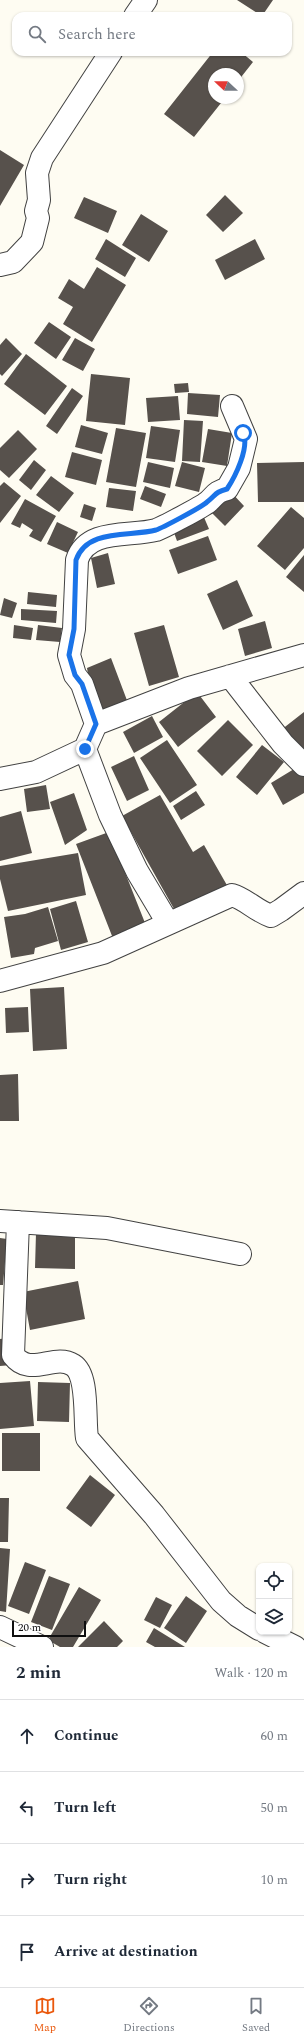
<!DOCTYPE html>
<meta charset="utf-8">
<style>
:root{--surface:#fff;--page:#f2f2f3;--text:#1f2937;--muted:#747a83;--line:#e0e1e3;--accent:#ea580c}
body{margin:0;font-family:Spectral,serif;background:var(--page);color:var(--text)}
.controls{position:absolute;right:12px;bottom:12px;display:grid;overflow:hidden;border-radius:8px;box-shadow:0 1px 3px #0004}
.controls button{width:36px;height:36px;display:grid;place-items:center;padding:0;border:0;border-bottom:1px solid var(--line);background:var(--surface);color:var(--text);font:20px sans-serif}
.compass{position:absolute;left:208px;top:68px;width:36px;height:36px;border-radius:50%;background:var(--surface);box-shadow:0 1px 3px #0004;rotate:292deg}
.scale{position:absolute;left:12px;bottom:10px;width:74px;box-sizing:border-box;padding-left:4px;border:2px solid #0f0f0f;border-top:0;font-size:11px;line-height:14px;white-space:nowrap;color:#0f0f0f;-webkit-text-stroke:3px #fff;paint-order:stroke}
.stop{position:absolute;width:12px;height:12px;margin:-9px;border:3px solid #1a73e8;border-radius:50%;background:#fff}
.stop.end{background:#1a73e8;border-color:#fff;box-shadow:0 1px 4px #0008}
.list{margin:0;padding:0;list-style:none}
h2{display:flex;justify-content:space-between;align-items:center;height:52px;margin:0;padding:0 16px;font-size:17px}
h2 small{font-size:13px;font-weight:400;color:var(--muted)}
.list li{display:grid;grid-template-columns:26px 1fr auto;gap:12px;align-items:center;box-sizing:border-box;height:72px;padding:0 16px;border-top:1px solid var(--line)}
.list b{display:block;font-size:15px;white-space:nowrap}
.list em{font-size:13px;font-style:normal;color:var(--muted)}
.icon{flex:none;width:22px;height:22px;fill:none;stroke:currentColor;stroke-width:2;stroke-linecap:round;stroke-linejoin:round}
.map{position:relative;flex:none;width:304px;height:1647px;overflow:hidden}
.search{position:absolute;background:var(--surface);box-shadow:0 1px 3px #0004;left:12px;right:12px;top:12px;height:44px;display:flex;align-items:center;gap:10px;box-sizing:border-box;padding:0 14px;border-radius:12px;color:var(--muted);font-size:15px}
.sheet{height:340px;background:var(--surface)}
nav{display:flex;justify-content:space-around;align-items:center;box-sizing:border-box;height:56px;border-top:1px solid var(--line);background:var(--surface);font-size:11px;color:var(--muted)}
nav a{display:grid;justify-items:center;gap:2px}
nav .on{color:var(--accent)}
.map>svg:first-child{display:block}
</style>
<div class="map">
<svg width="304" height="1647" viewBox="0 0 304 1647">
<rect width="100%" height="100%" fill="#fefcf2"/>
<path fill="#57514c" d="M 237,0 L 273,0 L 262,16 Z
M 213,52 L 241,52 L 253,62 L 238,81 L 238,74 L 214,74 L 214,98 L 225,98 L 194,137 L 164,114 Z
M 0,150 L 24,165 L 0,206 Z
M 225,195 L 243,213 L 223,232 L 206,215 Z
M 84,197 L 117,211 L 108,233 L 74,218 Z
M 141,214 L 168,231 L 149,262 L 122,245 Z
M 106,239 L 136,258 L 125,277 L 95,259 Z
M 255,239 L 265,259 L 225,280 L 215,260 Z
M 97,267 L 126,285 L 92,342 L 63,324 L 73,307 L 58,298 L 69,279 L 84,289 Z
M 49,322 L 71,337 L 56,359 L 34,343 Z
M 6,338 L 22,354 L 2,376 L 0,374 L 0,345 Z
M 75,338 L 95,349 L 83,371 L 62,360 Z
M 26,354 L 67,386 L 45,415 L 4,384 Z
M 91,374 L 130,378 L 125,425 L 86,421 Z
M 188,383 L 189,392 L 175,393 L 174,384 Z
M 72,388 L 83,396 L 57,434 L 46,426 Z
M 188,393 L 220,395 L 218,417 L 187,414 Z
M 178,396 L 180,420 L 148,422 L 146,398 Z
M 184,420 L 203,421 L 200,462 L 182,461 Z
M 81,425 L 108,433 L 102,454 L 75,447 Z
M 151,426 L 180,430 L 175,462 L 146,458 Z
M 116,428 L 146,433 L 136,487 L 106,482 Z
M 208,429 L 232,433 L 227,466 L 202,462 Z
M 18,430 L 37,449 L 9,478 L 0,470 L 0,448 Z
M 72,452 L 102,460 L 96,485 L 65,477 Z
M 34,460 L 46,470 L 31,490 L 19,480 Z
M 148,462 L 174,468 L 170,488 L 143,482 Z
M 182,462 L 205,468 L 199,492 L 175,486 Z
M 304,462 L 304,502 L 258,502 L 257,463 Z
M 51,476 L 74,493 L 59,512 L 36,495 Z
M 4,482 L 21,496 L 0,523 L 0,486 Z
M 145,486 L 166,494 L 161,507 L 140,499 Z
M 109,488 L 136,491 L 133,511 L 106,507 Z
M 230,491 L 244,506 L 225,526 L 210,511 Z
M 25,499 L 56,516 L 41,542 L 29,536 L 33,530 L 22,523 L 20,528 L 11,524 Z
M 84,504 L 96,508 L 92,521 L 80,517 Z
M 291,507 L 304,518 L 304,548 L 285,570 L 257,546 Z
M 203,515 L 209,529 L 177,541 L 172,527 Z
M 57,522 L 78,532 L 68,553 L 47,544 Z
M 208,536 L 217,560 L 178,574 L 169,550 Z
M 108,553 L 115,584 L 97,588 L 91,558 Z
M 304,555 L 304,592 L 286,577 Z
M 237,580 L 253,616 L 223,630 L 207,594 Z
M 28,592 L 57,595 L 56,607 L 27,604 Z
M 4,598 L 17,603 L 12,618 L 0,615 Z
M 21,609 L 57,611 L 56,623 L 21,620 Z
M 265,621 L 272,648 L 245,656 L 238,629 Z
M 14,625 L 33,628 L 31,640 L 13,638 Z
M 38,625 L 62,628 L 60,642 L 36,640 Z
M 164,625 L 179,677 L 149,686 L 134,633 Z
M 111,658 L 128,703 L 96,724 L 87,668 Z
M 197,692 L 216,717 L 178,747 L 159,722 Z
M 304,712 L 304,756 L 281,730 Z
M 152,716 L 163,737 L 134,753 L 123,732 Z
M 228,720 L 253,745 L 222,776 L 197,751 Z
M 167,740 L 197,785 L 170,803 L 140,758 Z
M 262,745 L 284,762 L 257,795 L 236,777 Z
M 134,756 L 149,790 L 127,801 L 111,767 Z
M 299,766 L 304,774 L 304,793 L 283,805 L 271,783 Z
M 46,785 L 50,809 L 27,812 L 24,789 Z
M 196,791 L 205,805 L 181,820 L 173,806 Z
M 74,793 L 87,830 L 65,845 L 50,802 Z
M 160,795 L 193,852 L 204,845 L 228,887 L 178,916 L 122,816 Z
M 21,811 L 32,853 L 0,861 L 0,817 Z
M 109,832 L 147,928 L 114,941 L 76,844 Z
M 78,853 L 86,895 L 8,911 L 0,879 L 0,866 Z
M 76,901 L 88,942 L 61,950 L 50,909 Z
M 48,907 L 58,941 L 35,948 L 34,954 L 11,958 L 4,917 L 25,914 Z
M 64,987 L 67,1049 L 33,1051 L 30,989 Z
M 28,1007 L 29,1032 L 6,1033 L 5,1008 Z
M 18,1074 L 19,1121 L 0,1121 L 0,1075 Z
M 36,1233 L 75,1234 L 75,1269 L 35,1268 Z
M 0,1238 L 7,1239 L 3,1285 L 0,1285 Z
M 78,1281 L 85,1319 L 30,1330 L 23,1292 Z
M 8,1338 L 12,1365 L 0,1366 L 0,1339 Z
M 30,1381 L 34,1426 L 0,1429 L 0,1383 Z
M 38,1382 L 70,1383 L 69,1422 L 37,1421 Z
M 2,1433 L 40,1433 L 40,1471 L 2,1471 Z
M 90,1475 L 115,1495 L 91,1527 L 66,1508 Z
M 0,1498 L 9,1498 L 8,1542 L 0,1542 Z
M 0,1548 L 10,1549 L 6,1612 L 0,1611 Z
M 25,1562 L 46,1570 L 29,1614 L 8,1606 Z
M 49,1576 L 70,1584 L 52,1630 L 31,1622 Z
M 79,1587 L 101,1600 L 73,1647 L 60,1647 L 48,1640 Z
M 186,1596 L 207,1611 L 186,1643 L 164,1628 Z
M 156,1597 L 172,1605 L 160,1628 L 144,1620 Z
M 104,1621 L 123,1641 L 117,1647 L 78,1647 Z
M 154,1628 L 185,1647 L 155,1647 L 146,1642 Z"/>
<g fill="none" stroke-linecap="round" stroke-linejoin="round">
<defs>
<path id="street" d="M 135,16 L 146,0
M 0,265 L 13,262 L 32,242 L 38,218 L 36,211 L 39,200 L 37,173 L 42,158 L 111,52
M 230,676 L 283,744 L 304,765
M 96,724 L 189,688 L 304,655
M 85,749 L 110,815 L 137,871 L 168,923
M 0,779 L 36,772 L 85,749 L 96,724 L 82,684 L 75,675 L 69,655 L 74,629 L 77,560 C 87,528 130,537 156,530 C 162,528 202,507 208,502 C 216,495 215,492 227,489 L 239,468 L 246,439 L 232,406
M 0,981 L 103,953 L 232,895 C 246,899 256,911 271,916 L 281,910 L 304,893
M 0,1221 L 107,1228 L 240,1254
M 18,1222 L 13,1355 C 30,1378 54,1353 73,1365 C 89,1375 84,1419 87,1438 L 154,1515 L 221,1601 L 238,1616 L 259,1629
M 0,1627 L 42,1647
M 265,1632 L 295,1647"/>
</defs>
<use href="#street" stroke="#424242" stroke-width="24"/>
<use href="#street" stroke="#fff" stroke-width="22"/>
</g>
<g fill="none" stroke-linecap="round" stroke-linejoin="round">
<path stroke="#1a73e8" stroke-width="5" d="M 85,749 L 96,724 L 82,684 L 75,675 L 69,655 L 74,629 L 76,560 C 87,528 130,537 156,530 C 162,528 202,507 207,502 C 216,495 215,492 227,489 C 235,477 250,447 243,433"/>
</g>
</svg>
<div class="controls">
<button><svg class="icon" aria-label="locate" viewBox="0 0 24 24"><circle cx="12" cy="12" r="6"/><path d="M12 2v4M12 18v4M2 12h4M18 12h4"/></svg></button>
<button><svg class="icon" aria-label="layers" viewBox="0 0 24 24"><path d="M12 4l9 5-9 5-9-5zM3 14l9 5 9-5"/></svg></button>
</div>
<svg class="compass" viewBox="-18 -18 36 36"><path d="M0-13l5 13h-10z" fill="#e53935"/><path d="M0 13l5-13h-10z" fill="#747a83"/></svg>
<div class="scale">20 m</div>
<div class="stop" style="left:243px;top:433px"></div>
<div class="stop end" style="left:85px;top:749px"></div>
<div class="search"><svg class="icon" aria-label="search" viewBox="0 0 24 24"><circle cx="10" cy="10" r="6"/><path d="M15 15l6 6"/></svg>Search here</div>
</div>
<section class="sheet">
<h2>2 min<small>Walk · 120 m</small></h2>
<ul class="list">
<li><svg class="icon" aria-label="ahead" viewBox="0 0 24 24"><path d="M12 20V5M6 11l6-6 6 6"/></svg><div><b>Continue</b></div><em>60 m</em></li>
<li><svg class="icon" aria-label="left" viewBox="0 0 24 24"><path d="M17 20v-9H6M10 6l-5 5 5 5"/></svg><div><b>Turn left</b></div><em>50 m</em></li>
<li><svg class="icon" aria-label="right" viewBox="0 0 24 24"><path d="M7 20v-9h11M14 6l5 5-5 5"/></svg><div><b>Turn right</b></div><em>10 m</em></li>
<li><svg class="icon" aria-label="arrive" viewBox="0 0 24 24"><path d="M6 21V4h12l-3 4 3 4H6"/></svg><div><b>Arrive at destination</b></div></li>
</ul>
</section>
<nav>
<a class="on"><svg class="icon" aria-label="map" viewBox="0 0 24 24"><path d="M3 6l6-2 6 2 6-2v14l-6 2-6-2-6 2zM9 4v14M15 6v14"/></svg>Map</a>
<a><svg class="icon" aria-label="directions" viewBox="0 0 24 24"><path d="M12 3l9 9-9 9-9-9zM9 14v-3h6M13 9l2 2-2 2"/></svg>Directions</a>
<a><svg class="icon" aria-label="saved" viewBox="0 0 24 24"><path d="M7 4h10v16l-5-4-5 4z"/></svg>Saved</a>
</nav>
